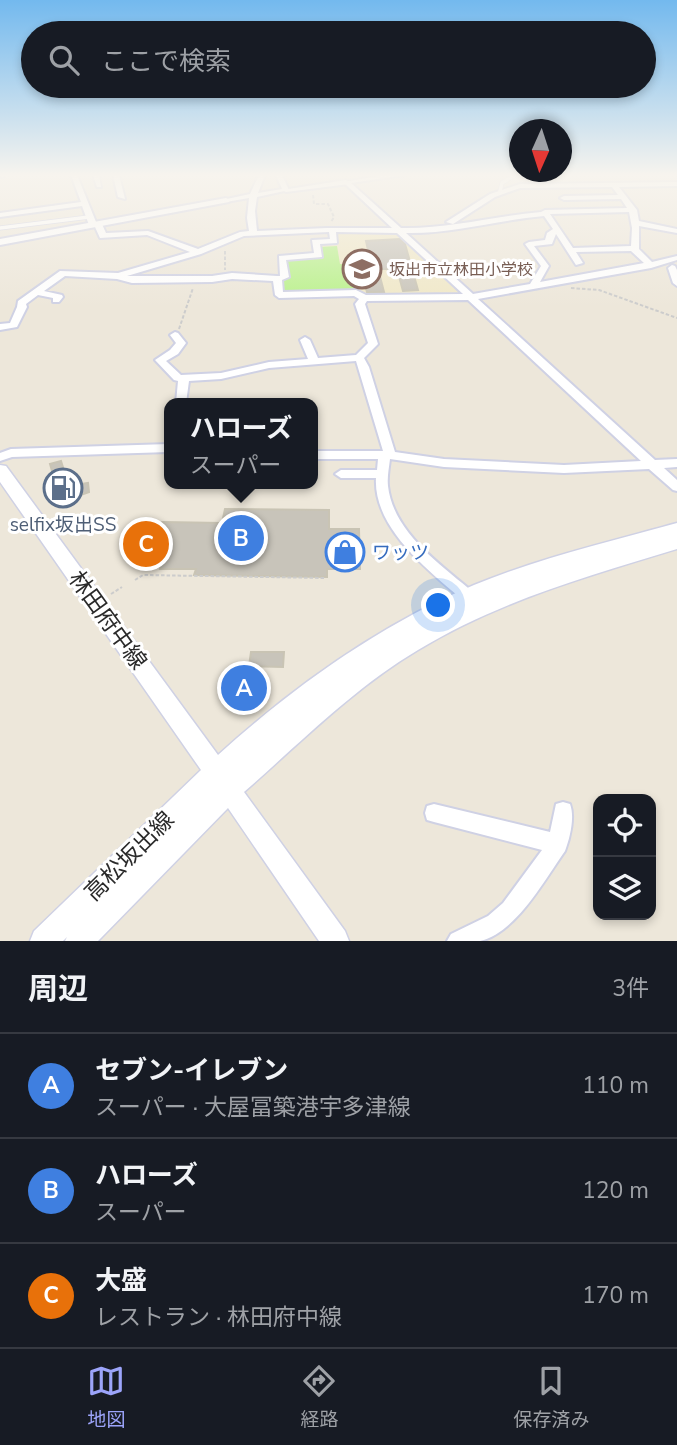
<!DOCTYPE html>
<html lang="ja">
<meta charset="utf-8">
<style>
:root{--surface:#171b24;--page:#242831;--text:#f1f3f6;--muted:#9ea1a6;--line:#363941;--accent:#9ca4fa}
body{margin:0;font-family:"Nunito Sans","Noto Sans JP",sans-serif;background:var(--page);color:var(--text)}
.controls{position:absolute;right:21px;bottom:21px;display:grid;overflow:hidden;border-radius:14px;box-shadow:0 4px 10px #0003}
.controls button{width:63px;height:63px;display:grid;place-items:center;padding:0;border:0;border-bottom:2px solid var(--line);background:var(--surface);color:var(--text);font:35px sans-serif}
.compass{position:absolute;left:509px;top:119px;width:63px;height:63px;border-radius:50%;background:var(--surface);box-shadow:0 4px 10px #0003;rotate:183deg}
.you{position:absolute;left:439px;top:606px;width:24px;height:24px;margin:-18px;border:5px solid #fff;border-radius:50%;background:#1a73e8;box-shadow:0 0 0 10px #1a73e833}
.badge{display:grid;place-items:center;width:46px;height:46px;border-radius:50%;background:var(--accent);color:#fff;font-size:23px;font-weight:700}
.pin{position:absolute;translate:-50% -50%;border:4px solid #fff;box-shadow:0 2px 7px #0006}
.popup{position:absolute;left:164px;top:398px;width:154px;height:91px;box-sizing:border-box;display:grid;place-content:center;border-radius:14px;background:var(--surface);filter:drop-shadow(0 2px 5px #0005);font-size:23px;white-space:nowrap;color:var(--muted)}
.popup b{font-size:26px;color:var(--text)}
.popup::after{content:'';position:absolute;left:50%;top:100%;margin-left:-14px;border:14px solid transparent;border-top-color:var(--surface)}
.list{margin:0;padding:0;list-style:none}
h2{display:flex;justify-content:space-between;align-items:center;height:91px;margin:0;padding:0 28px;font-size:30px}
h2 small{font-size:23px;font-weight:400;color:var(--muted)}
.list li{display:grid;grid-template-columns:46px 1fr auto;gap:21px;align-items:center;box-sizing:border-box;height:105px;padding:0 28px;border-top:2px solid var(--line)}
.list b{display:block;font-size:26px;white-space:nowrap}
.list p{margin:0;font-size:23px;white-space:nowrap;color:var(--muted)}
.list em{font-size:23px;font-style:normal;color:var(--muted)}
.icon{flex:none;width:38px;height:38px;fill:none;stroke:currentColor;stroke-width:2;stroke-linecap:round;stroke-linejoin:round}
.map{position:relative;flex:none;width:677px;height:941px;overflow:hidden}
.search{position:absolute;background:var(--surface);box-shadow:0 4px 10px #0003;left:21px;right:21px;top:21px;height:77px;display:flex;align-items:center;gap:18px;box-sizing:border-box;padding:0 24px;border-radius:38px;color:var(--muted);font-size:26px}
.sheet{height:406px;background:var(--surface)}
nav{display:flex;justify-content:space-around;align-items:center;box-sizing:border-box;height:98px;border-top:2px solid var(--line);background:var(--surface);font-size:19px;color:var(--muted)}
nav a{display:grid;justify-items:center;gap:4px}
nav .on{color:var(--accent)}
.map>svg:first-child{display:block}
</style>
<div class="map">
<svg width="677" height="941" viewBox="0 0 677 941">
<rect width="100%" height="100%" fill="#ede7da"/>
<path fill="#f0e8c8" d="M 335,232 L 393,233 L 402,236 L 467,294 L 364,296 L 287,277 L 321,256 L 318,243 L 336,242 Z"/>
<path fill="#baf18c" d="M 337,246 L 340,264 L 352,264 L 358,292 L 280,294 L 282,261 L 321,257 L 319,247 Z"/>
<path fill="#c8c4ba" stroke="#c9c4b4" stroke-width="2" d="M 400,239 L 405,244 L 418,290 L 403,291 L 397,269 L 378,269 L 384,292 L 367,292 L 360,264 L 371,264 L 366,241 Z
M 61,461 L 69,486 L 88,483 L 89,492 L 61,502 L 50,464 Z
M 225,509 L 329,510 L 329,529 L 359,529 L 360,569 L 327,569 L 327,577 L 194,575 L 196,569 L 160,569 L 165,551 L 143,557 L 142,551 L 131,554 L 129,542 L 138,540 L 136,528 L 163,522 L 222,523 Z
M 251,652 L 284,652 L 283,667 L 249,666 Z
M 248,673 L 259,687 L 238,702 L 227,688 Z"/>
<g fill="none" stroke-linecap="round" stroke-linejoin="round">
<defs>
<path id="service" d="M 500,191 L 502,183 L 515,175
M 0,228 L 89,217"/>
<path id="minor" d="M 0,175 L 5,175 L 2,177 Z
M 71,175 L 77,175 L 96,222 L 101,222 L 106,233 L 148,231 L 198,249 L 240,232 L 249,231 L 247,218 L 249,198 L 226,202 L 222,200 L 250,194 L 259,175 L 265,175 L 258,193 L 282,189 L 276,175 L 282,175 L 289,190 L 257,197 L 255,211 L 257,231 L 327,228 L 392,228 L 343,182 L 386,175 L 405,175 L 351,183 L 401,228 C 448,229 494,216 541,212 L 545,210 L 627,208 L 621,199 L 564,200 L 560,198 L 564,196 L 618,195 L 612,187 L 520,188 L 495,197 L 453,224 L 446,222 L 490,194 L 520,184 L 677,182 L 677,186 L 619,187 L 637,210 L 639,221 L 677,229 L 677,233 L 639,226 L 639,249 L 652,262 L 677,256 L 677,260 L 651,268 L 478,299 L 655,460 L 677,459 L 677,467 L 664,468 L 677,480 L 677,491 L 673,490 L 649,469 L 564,473 L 444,467 L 390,459 C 389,468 387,477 388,486 C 393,532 441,565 473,592 L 475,596 L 473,600 L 468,602 L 463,600 C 429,571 373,528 376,478 L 341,478 L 335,474 L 341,470 L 377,470 L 378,459 L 313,459 L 313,451 L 383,451 L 356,361 L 269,368 L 221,379 L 189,381 L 186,403 L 176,403 L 178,381 L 174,380 L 155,360 L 170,350 L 176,343 L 170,335 L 175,332 L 178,333 L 186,343 L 178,354 L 166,361 L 181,375 L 221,373 L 269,362 L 308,359 L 300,340 L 305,337 L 310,340 L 318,358 L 356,355 L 368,343 L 355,304 L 359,299 L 354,296 L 279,298 L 275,295 L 273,281 L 232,279 L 212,282 L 132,283 L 117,279 L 65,276 L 44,291 L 62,295 L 63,297 L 59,302 L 53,302 L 53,298 L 38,295 L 26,304 L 27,307 L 17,327 L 0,330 L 0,324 L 10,323 L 17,307 L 18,301 L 60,271 L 118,273 L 190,252 L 147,235 L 100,238 L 95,227 L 89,225 L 82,206 L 0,217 L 0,213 L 81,202 ZM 629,212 L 632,228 L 631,246 L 573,248 L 550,214 ZM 544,216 L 553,229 L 547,233 L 545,240 L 529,242 L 525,244 L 541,266 L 530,284 L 473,294 L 406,233 C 452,234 498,220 544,216 ZM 329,232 L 330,239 L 312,240 L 314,253 L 279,256 L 280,276 L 277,276 L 232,273 L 212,276 L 127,276 L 201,254 L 244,236 ZM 336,232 L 397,233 L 463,294 L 366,295 L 356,290 L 283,292 L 282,280 L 289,277 L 286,260 L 322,257 L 320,244 L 337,243 ZM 556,234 L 576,265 L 583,263 L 576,252 L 631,251 L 644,263 L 540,282 L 549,266 L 534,246 L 552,244 ZM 468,300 L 641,461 L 564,465 L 444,459 L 395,452 L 369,367 L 364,358 L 378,344 L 365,304 L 367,301 Z
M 93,175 L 99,175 L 101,187 L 97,187 Z
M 113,175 L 119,175 L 125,199 L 118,197 Z
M 672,265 L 675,266 L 677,270 L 677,286 L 673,283 L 668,268 Z
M 169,444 L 169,452 L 12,457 L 0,461 L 0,453 L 11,449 Z
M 563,802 L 570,804 C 575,817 570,838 565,851 C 545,879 516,933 480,941 C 470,941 458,941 447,941 L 451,934 L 488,916 L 503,903 L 542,850 L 434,822 L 427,820 L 425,813 L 427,806 L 434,804 L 550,832 L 556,804 Z"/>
<path id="tertiary" d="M 346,180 L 350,182 L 349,184 L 286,192 L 282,190 Z
M 226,198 L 230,200 L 229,202 L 0,245 L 0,239 Z"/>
<path id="secondary" d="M 0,465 L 6,466 L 218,755 C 293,687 380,625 474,585 C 539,558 609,542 677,523 L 677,549 C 588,576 499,601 418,650 C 354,688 300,743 244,792 L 345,931 L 349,941 L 319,941 L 228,808 L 98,941 L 65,941 L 67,937 L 63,941 L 30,941 L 34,931 L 201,770 L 0,482 Z"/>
</defs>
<use href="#service" stroke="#cfd1e4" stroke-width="5"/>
<use href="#minor" stroke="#cfd1e4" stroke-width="4"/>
<use href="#tertiary" stroke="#cfd1e4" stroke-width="4"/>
<use href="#secondary" stroke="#cfd1e4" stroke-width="3"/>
<path stroke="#ccc" stroke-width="2" stroke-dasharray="3.5 2" stroke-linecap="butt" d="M 313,195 L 314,204 L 328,204 L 334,217 L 331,222
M 225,251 L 225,270
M 571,288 L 599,290 L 677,318
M 179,329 L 193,288
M 135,580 L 143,575 L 325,578
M 111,594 L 122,587"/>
<use href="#service" stroke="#fff" stroke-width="3.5"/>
<use href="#minor" fill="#fff" fill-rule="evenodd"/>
<use href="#tertiary" fill="#fff" fill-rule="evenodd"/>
<use href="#secondary" fill="#fff" fill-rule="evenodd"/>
</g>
<linearGradient id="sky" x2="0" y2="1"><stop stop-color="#73b9ee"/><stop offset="0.57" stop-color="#f7f4ee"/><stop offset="1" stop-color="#f7f4ee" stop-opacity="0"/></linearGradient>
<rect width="677" height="307" fill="url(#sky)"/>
<defs>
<symbol id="school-ring" viewBox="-11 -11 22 22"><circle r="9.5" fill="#fff" stroke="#8d6e63" stroke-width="1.5"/><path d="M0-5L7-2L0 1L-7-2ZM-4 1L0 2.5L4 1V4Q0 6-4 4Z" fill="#8d6e63"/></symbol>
<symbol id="fuel-ring" viewBox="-11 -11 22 22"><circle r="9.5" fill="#fff" stroke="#5c6f8a" stroke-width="1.5"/><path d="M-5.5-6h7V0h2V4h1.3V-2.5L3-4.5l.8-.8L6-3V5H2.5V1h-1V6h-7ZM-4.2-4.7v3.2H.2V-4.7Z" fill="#5c6f8a"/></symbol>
<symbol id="shop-ring" viewBox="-11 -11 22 22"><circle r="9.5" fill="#fff" stroke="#3f7fe0" stroke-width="1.5"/><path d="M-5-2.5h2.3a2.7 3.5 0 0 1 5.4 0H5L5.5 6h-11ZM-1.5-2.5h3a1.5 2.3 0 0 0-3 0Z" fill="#3f7fe0"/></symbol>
</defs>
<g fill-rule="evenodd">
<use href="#school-ring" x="340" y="247" width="44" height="44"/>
<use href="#fuel-ring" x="41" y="466" width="44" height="44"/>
<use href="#shop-ring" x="323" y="530" width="44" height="44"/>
</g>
<g text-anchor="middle" stroke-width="6" stroke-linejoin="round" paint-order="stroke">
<g font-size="16" fill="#785e54" stroke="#fff" text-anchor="start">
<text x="389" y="275">坂出市立林田小学校</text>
</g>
<g font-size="19" fill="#4e5e75" stroke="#fff">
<text x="63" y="531">selfix坂出SS</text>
</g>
<g font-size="19" fill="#366cbe" stroke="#fff" text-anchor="start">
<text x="372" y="559">ワッツ</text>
</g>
<g font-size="23" fill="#2a2a2a" stroke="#fff">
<text transform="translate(108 620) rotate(54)" y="8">林田府中線</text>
<text transform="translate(129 856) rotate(-45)" y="8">高松坂出線</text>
</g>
</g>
</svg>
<div class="controls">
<button><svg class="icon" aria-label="locate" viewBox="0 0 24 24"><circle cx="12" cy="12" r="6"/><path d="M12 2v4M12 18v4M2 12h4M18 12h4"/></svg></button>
<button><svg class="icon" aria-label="layers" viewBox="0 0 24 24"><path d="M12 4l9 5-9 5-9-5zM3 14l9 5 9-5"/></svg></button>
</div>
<svg class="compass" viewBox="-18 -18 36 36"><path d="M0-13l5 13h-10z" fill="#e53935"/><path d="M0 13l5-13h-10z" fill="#9ea1a6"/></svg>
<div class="you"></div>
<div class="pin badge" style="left:244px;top:688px;background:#3f7fe0">A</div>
<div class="pin badge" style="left:241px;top:538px;background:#3f7fe0">B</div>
<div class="popup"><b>ハローズ</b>スーパー</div>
<div class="pin badge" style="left:146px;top:544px;background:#e8710a">C</div>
<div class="search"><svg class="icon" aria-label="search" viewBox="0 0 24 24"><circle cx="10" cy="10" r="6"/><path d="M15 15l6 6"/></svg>ここで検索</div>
</div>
<section class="sheet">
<h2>周辺<small>3件</small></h2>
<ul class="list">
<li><span class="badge" style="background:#3f7fe0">A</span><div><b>セブン-イレブン</b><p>スーパー · 大屋冨築港宇多津線</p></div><em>110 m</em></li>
<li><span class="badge" style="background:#3f7fe0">B</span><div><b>ハローズ</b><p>スーパー</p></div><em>120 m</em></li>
<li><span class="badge" style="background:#e8710a">C</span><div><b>大盛</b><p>レストラン · 林田府中線</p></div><em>170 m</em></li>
</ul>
</section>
<nav>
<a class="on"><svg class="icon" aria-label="map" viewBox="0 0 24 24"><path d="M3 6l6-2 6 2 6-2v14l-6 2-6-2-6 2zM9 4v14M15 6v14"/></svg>地図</a>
<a><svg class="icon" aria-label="directions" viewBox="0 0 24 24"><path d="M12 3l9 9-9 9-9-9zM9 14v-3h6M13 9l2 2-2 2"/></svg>経路</a>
<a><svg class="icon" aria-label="saved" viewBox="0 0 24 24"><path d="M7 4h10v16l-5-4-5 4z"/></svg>保存済み</a>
</nav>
